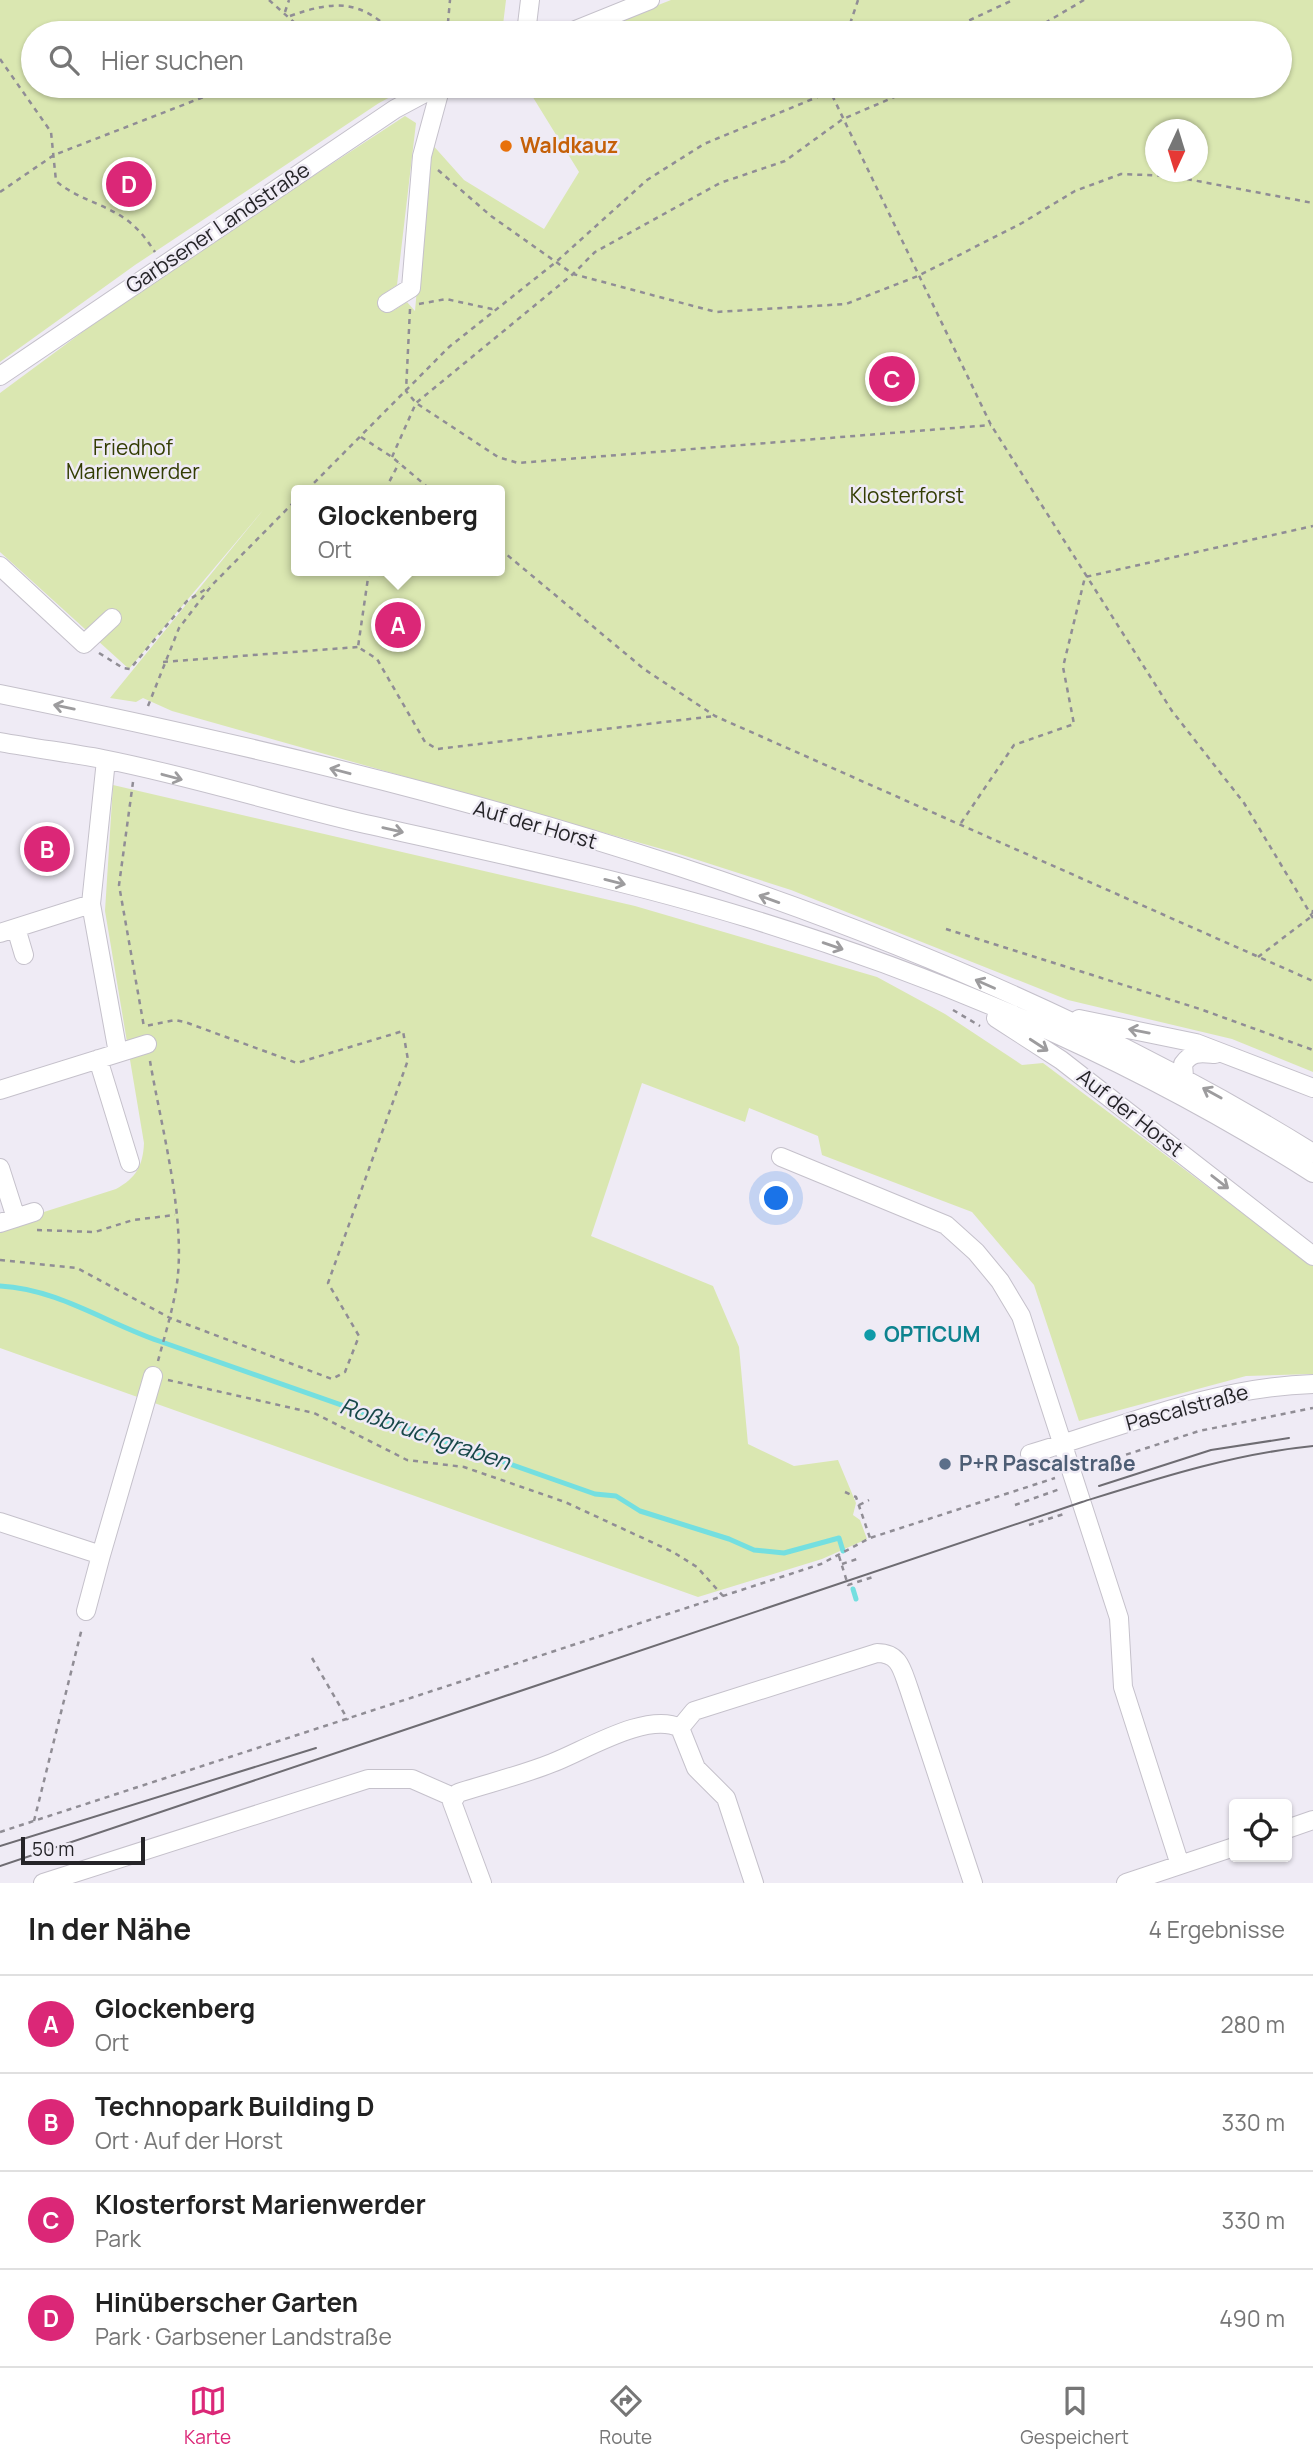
<!DOCTYPE html>
<html lang="de">
<meta charset="utf-8">
<style>
:root{--surface:#fff;--page:#f6f6f6;--text:#222;--muted:#767676;--line:#e0e0e0;--accent:#db2777}
body{margin:0;font-family:Manrope,sans-serif;background:var(--page);color:var(--text)}
.controls{position:absolute;right:21px;bottom:21px;display:grid;overflow:hidden;border-radius:7px;box-shadow:0 2px 5px #0004}
.controls button{width:63px;height:63px;display:grid;place-items:center;padding:0;border:0;border-bottom:2px solid var(--line);background:var(--surface);color:var(--text);font:35px sans-serif}
.compass{position:absolute;left:1145px;top:119px;width:63px;height:63px;border-radius:50%;background:var(--surface);box-shadow:0 2px 5px #0004;rotate:184deg}
.scale{position:absolute;left:21px;bottom:18px;width:124px;box-sizing:border-box;padding-left:7px;border:4px solid #252428;border-top:0;font-size:19px;line-height:24px;white-space:nowrap;color:#252428;-webkit-text-stroke:5px #efebf5;paint-order:stroke}
.you{position:absolute;left:777px;top:1199px;width:24px;height:24px;margin:-18px;border:5px solid #fff;border-radius:50%;background:#1a73e8;box-shadow:0 0 0 10px #1a73e833}
.badge{display:grid;place-items:center;width:46px;height:46px;border-radius:50%;background:var(--accent);color:#fff;font-size:23px;font-weight:700}
.pin{position:absolute;translate:-50% -50%;border:4px solid #fff;box-shadow:0 2px 7px #0006}
.popup{position:absolute;left:291px;top:485px;width:214px;height:91px;box-sizing:border-box;display:grid;place-content:center;border-radius:7px;background:var(--surface);filter:drop-shadow(0 2px 5px #0005);font-size:23px;white-space:nowrap;color:var(--muted)}
.popup b{font-size:26px;color:var(--text)}
.popup::after{content:'';position:absolute;left:50%;top:100%;margin-left:-14px;border:14px solid transparent;border-top-color:var(--surface)}
.list{margin:0;padding:0;list-style:none}
h2{display:flex;justify-content:space-between;align-items:center;height:91px;margin:0;padding:0 28px;font-size:30px}
h2 small{font-size:23px;font-weight:400;color:var(--muted)}
.list li{display:grid;grid-template-columns:46px 1fr auto;gap:21px;align-items:center;box-sizing:border-box;height:98px;padding:0 28px;border-top:2px solid var(--line)}
.list b{display:block;font-size:26px;white-space:nowrap}
.list p{margin:0;font-size:23px;white-space:nowrap;color:var(--muted)}
.list em{font-size:23px;font-style:normal;color:var(--muted)}
.icon{flex:none;width:38px;height:38px;fill:none;stroke:currentColor;stroke-width:2;stroke-linecap:round;stroke-linejoin:round}
.map{position:relative;flex:none;width:1313px;height:1883px;overflow:hidden}
.search{position:absolute;background:var(--surface);box-shadow:0 2px 5px #0004;left:21px;right:21px;top:21px;height:77px;display:flex;align-items:center;gap:18px;box-sizing:border-box;padding:0 24px;border-radius:38px;color:var(--muted);font-size:26px}
.sheet{height:483px;background:var(--surface)}
nav{display:flex;justify-content:space-around;align-items:center;box-sizing:border-box;height:98px;border-top:2px solid var(--line);background:var(--surface);font-size:19px;color:var(--muted)}
nav a{display:grid;justify-items:center;gap:4px}
nav .on{color:var(--accent)}
.map>svg:first-child{display:block}
</style>
<div class="map">
<svg width="1313" height="1883" viewBox="0 0 1313 1883">
<rect width="100%" height="100%" fill="#efebf5"/>
<path fill="#dae7b1" fill-rule="evenodd" d="M 0,0 L 506,0 L 502,33 L 33,33 L 33,86 L 411,86 L 379,103 L 135,265 L 0,362 Z
M 671,0 L 1313,0 L 1313,1072 L 1232,1039 L 1068,1000 L 791,890 L 676,853 L 172,711 L 143,698 L 136,702 L 110,698 L 264,509 L 129,669 L 0,552 L 0,393 L 142,288 L 405,116 L 416,123 L 397,285 L 382,295 L 393,311 L 407,302 L 415,311 L 430,142 L 464,180 L 544,229 L 579,172 L 526,86 L 1280,86 L 1280,33 L 587,33 ZM 1156,130 L 1198,130 L 1198,172 L 1156,172 ZM 296,490 L 500,490 L 500,571 L 296,571 Z
M 113,785 L 635,906 L 877,977 L 945,1014 L 1022,1065 L 1043,1063 L 1313,1266 L 1313,1374 L 1246,1376 L 1079,1421 L 1034,1285 L 972,1212 L 822,1155 L 818,1136 L 749,1108 L 745,1122 L 642,1083 L 591,1236 L 713,1286 L 739,1347 L 748,1444 L 794,1466 L 838,1460 L 856,1503 L 853,1515 L 860,1520 L 867,1539 L 822,1559 L 698,1597 L 0,1348 L 0,1226 L 116,1189 C 136,1178 143,1166 144,1143 L 105,911 Z"/>
<g fill="none" stroke-linecap="round" stroke-linejoin="round">
<path stroke="#74dfe0" stroke-width="5" d="M 0,1286 C 58,1289 106,1323 159,1341 C 305,1392 450,1443 595,1494 L 616,1496 L 640,1511 L 729,1539 L 754,1550 L 784,1553 L 839,1538 L 843,1551
M 853,1589 L 856,1599"/>
<defs>
<path id="minor" d="M 526,33 L 530,0
M 568,33 L 650,0
M 387,303 L 411,288 L 422,156 L 441,86
M 0,376 L 395,109 L 438,86
M 0,566 L 84,644 L 112,618
M 0,694 C 450,785 919,909 1313,1153
M 0,742 C 34,748 69,753 103,759 C 190,776 275,803 361,823 C 490,852 621,879 748,918 C 945,978 1139,1062 1313,1173
M 106,760 L 91,904 L 118,1053
M 16,928 L 24,955
M 0,933 L 91,904
M 996,1018 L 1061,1060 L 1313,1256
M 1079,1019 L 1196,1043 L 1313,1088
M 98,1059 L 130,1163
M 1184,1077 L 1183,1064 C 1192,1051 1200,1053 1215,1054
M 0,1090 L 147,1044
M 781,1157 L 946,1225 L 976,1252 L 1000,1281 L 1021,1316 L 1119,1618 L 1123,1687 L 1180,1865
M 0,1168 L 16,1218
M 0,1223 L 34,1212
M 1030,1454 C 1124,1426 1214,1387 1313,1384
M 0,1522 L 101,1555 L 153,1376
M 86,1611 L 101,1555
M 680,1728 L 694,1711 L 877,1653 C 900,1653 902,1670 909,1689 L 973,1883
M 1287,1829 L 1313,1820
M 43,1883 L 368,1779 L 412,1779 L 453,1797
M 482,1883 L 452,1802 L 458,1793 C 489,1783 522,1775 552,1763 C 584,1751 647,1711 680,1728 L 696,1768 L 726,1798 L 754,1883
M 1126,1883 L 1234,1847"/>
</defs>
<use href="#minor" stroke="#c5c1cb" stroke-width="20"/>
<path stroke="#908d95" stroke-width="2.5" stroke-dasharray="5 5" stroke-linecap="butt" d="M 269,0 L 306,33
M 285,12 L 289,0
M 290,16 C 335,0 360,0 394,33
M 294,33 L 300,27
M 447,33 L 450,0
M 847,33 L 858,0
M 942,33 L 1013,0
M 1028,33 L 1084,0
M 0,59 L 51,132 L 56,181 C 79,201 112,205 134,226 C 142,233 149,243 155,252
M 832,86 L 831,93 L 991,425 L 1172,711 L 1244,803 L 1313,918
M 438,170 L 491,216 L 573,274 L 716,312 L 846,304 L 918,276 L 1022,223 L 1075,191 L 1121,174 L 1171,176 L 1313,203
M 0,192 L 54,155 L 232,86
M 419,304 L 446,299 L 492,309 L 497,307
M 410,309 L 406,391 L 416,403 L 498,457 L 518,463 L 991,425
M 361,437 L 392,457 L 431,490
M 392,457 L 416,403 L 573,274 L 595,252 L 720,183 L 785,161 L 843,119 L 920,86
M 307,490 L 449,347 L 556,262 L 647,180 L 704,144 L 844,86
M 385,490 L 399,463
M 500,549 L 644,669 L 715,716 L 1313,981
M 369,571 L 358,647 L 377,659 L 425,742 L 437,749 L 715,716
M 99,653 L 123,668 L 130,669 L 187,601 L 209,587
M 163,662 L 358,647
M 148,706 L 179,628 L 212,585 L 296,500
M 133,782 L 119,885 L 144,1027
M 961,823 L 1014,745 L 1074,724 L 1063,667 L 1085,577 L 1313,526
M 946,929 L 1200,1009 L 1313,1050
M 1258,957 L 1312,916 L 1313,910
M 953,1010 L 980,1026
M 150,1061 C 161,1126 186,1217 177,1283 C 173,1309 165,1335 158,1361
M 37,1230 L 95,1232 L 133,1220 L 175,1215
M 0,1260 L 77,1268 L 170,1318 L 332,1379 L 345,1372 L 359,1336 L 328,1283 L 408,1060 L 403,1031 L 297,1063 L 185,1022 L 175,1020 L 145,1026
M 168,1380 L 314,1413 L 407,1460 L 464,1467 L 565,1502 L 673,1552 L 697,1567 L 723,1596
M 1088,1467 L 1199,1431 L 1313,1408
M 845,1492 L 856,1497 L 870,1538
M 859,1505 L 869,1500
M 1015,1505 L 1060,1489
M 1029,1525 L 1067,1513
M 839,1556 L 848,1585 L 873,1577
M 842,1564 L 857,1559
M 312,1658 L 348,1720
M 34,1821 L 82,1628
M 0,1832 L 821,1564 L 870,1538 L 1055,1478"/>
<use href="#minor" stroke="#fff" stroke-width="18"/>
<path stroke="#6e6c72" stroke-width="2" d="M 1099,1486 L 1211,1450 L 1289,1438
M 0,1846 L 316,1748
M 0,1866 L 1082,1502 C 1159,1478 1233,1454 1313,1446"/>
</g>
<defs><path id="oneway-shaft" d="M-6 0H5M1.5-3L5.5 0L1.5 3" fill="none" stroke-width="1.6" stroke-linecap="round" stroke-linejoin="round" transform="scale(1.75)"/></defs>
<g stroke="#9d9c9e">
<use href="#oneway-shaft" transform="translate(64 707) rotate(-168)"/>
<use href="#oneway-shaft" transform="translate(340 771) rotate(-165)"/>
<use href="#oneway-shaft" transform="translate(172 777) rotate(15)"/>
<use href="#oneway-shaft" transform="translate(393 830) rotate(13)"/>
<use href="#oneway-shaft" transform="translate(615 882) rotate(14)"/>
<use href="#oneway-shaft" transform="translate(769 899) rotate(-160)"/>
<use href="#oneway-shaft" transform="translate(833 946) rotate(19)"/>
<use href="#oneway-shaft" transform="translate(985 984) rotate(-156)"/>
<use href="#oneway-shaft" transform="translate(1139 1031) rotate(-169)"/>
<use href="#oneway-shaft" transform="translate(1039 1045) rotate(33)"/>
<use href="#oneway-shaft" transform="translate(1212 1093) rotate(-151)"/>
<use href="#oneway-shaft" transform="translate(1220 1182) rotate(38)"/>
</g>
<circle fill="#e8710a" stroke="#efebf5" stroke-width="2.5" cx="506" cy="146" r="7"/>
<circle fill="#0f9aa8" stroke="#efebf5" stroke-width="2.5" cx="870" cy="1335" r="7"/>
<circle fill="#5c6f8a" stroke="#efebf5" stroke-width="2.5" cx="945" cy="1464" r="7"/>
<g text-anchor="middle" stroke-width="5" stroke-linejoin="round" paint-order="stroke">
<g font-size="21" font-weight="bold" fill="#c56008" stroke="#efebf5" text-anchor="start">
<text x="520" y="153">Waldkauz</text>
</g>
<g font-size="21" fill="#252428" stroke="#efebf5">
<text transform="translate(218 228) rotate(-34)" y="7">Garbsener Landstraße</text>
<text transform="translate(535 825) rotate(16)" y="7">Auf der Horst</text>
<text transform="translate(1130 1113) rotate(38)" y="7">Auf der Horst</text>
<text transform="translate(1187 1408) rotate(-15)" y="7">Pascalstraße</text>
</g>
<g font-size="21" fill="#333d03" stroke="#efebf5">
<text x="133" y="455">Friedhof<tspan x="133" dy="24">Marienwerder</tspan></text>
<text x="907" y="503">Klosterforst</text>
</g>
<g font-size="21" font-weight="bold" fill="#0d838f" stroke="#efebf5" text-anchor="start">
<text x="884" y="1342">OPTICUM</text>
</g>
<g font-size="21" font-weight="bold" fill="#4e5e75" stroke="#efebf5" text-anchor="start">
<text x="959" y="1471">P+R Pascalstraße</text>
</g>
<g font-size="23" font-style="italic" fill="#184849" stroke="#efebf5">
<text transform="translate(425 1434) rotate(19)" y="8">Roßbruchgraben</text>
</g>
</g>
</svg>
<div class="controls">
<button><svg class="icon" aria-label="locate" viewBox="0 0 24 24"><circle cx="12" cy="12" r="6"/><path d="M12 2v4M12 18v4M2 12h4M18 12h4"/></svg></button>
</div>
<svg class="compass" viewBox="-18 -18 36 36"><path d="M0-13l5 13h-10z" fill="#e53935"/><path d="M0 13l5-13h-10z" fill="#767676"/></svg>
<div class="scale">50 m</div>
<div class="you"></div>
<div class="pin badge" style="left:398px;top:625px">A</div>
<div class="popup"><b>Glockenberg</b>Ort</div>
<div class="pin badge" style="left:47px;top:849px">B</div>
<div class="pin badge" style="left:892px;top:379px">C</div>
<div class="pin badge" style="left:129px;top:184px">D</div>
<div class="search"><svg class="icon" aria-label="search" viewBox="0 0 24 24"><circle cx="10" cy="10" r="6"/><path d="M15 15l6 6"/></svg>Hier suchen</div>
</div>
<section class="sheet">
<h2>In der Nähe<small>4 Ergebnisse</small></h2>
<ul class="list">
<li><span class="badge">A</span><div><b>Glockenberg</b><p>Ort</p></div><em>280 m</em></li>
<li><span class="badge">B</span><div><b>Technopark Building D</b><p>Ort · Auf der Horst</p></div><em>330 m</em></li>
<li><span class="badge">C</span><div><b>Klosterforst Marienwerder</b><p>Park</p></div><em>330 m</em></li>
<li><span class="badge">D</span><div><b>Hinüberscher Garten</b><p>Park · Garbsener Landstraße</p></div><em>490 m</em></li>
</ul>
</section>
<nav>
<a class="on"><svg class="icon" aria-label="map" viewBox="0 0 24 24"><path d="M3 6l6-2 6 2 6-2v14l-6 2-6-2-6 2zM9 4v14M15 6v14"/></svg>Karte</a>
<a><svg class="icon" aria-label="directions" viewBox="0 0 24 24"><path d="M12 3l9 9-9 9-9-9zM9 14v-3h6M13 9l2 2-2 2"/></svg>Route</a>
<a><svg class="icon" aria-label="saved" viewBox="0 0 24 24"><path d="M7 4h10v16l-5-4-5 4z"/></svg>Gespeichert</a>
</nav>
